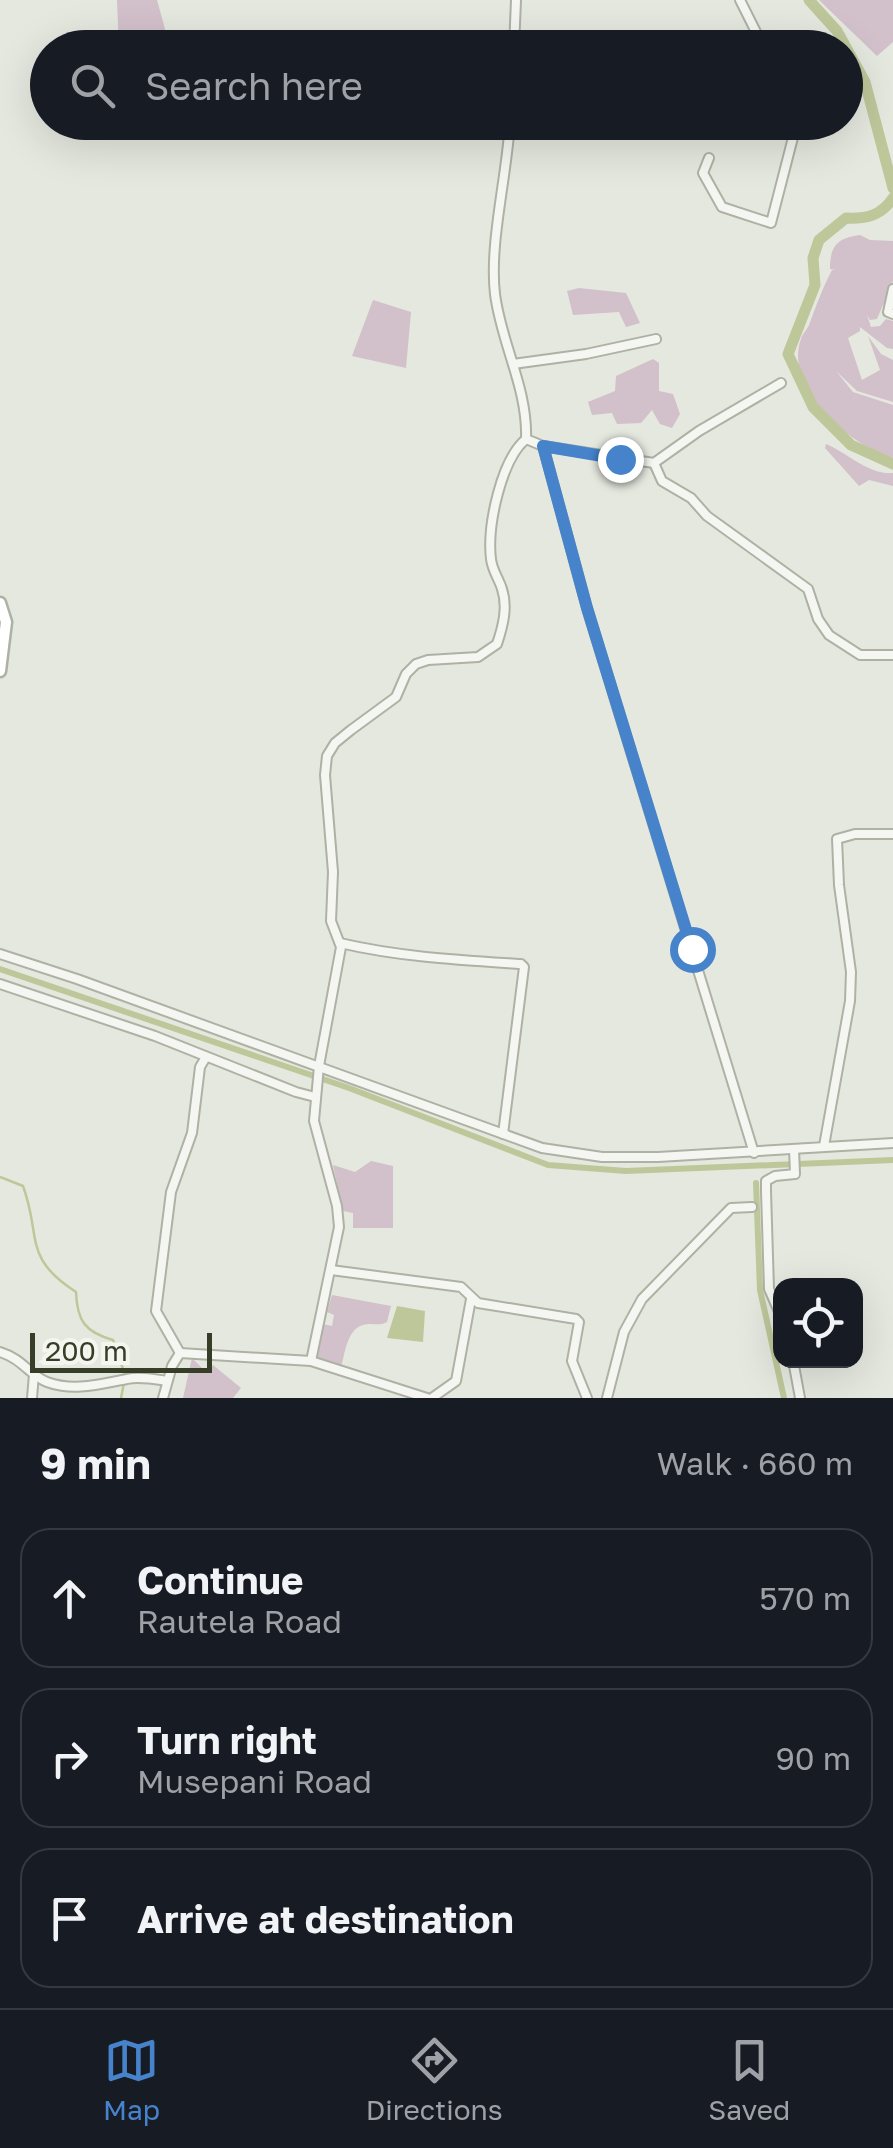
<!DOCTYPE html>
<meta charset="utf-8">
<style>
:root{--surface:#171b24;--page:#242831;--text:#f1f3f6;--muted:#9ea1a6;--line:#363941;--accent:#4683cb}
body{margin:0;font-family:"Golos Text",sans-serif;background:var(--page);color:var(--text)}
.controls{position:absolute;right:30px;bottom:30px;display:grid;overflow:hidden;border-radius:20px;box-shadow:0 10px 40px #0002}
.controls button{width:90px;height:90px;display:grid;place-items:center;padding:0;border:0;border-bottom:2px solid var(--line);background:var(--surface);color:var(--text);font:50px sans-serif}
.scale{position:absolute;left:30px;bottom:25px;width:182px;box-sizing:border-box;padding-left:10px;border:5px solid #373e28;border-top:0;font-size:28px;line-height:35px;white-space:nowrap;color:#373e28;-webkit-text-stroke:8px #f3f5ee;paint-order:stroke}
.stop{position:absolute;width:30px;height:30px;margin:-22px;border:8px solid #4683cb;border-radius:50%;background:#fff}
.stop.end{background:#4683cb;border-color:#fff;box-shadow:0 2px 10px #0008}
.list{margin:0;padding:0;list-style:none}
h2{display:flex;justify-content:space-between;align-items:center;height:130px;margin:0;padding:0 40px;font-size:42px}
h2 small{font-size:32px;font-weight:400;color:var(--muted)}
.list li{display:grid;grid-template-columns:65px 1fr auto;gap:30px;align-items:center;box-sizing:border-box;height:140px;margin:0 20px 20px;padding:0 20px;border:2px solid var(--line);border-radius:30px}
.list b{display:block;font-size:38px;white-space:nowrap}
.list p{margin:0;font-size:32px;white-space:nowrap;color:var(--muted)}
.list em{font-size:32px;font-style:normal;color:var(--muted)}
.icon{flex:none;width:55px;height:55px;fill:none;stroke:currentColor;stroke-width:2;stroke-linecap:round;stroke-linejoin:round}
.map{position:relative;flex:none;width:893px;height:1398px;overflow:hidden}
.search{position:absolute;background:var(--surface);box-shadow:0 10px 40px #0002;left:30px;right:30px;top:30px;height:110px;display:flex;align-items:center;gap:25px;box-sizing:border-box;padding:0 35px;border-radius:55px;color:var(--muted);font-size:38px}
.sheet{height:610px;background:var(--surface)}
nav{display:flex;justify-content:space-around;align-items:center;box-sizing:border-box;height:140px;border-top:2px solid var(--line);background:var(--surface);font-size:28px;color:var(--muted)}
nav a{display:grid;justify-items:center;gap:5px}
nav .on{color:var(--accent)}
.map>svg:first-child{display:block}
.green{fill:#d2c0ca}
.water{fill:#bec79a}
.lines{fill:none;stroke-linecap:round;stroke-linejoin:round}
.stream{stroke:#bec79a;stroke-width:2.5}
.canal{stroke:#bec79a;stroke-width:6}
.river{stroke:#bec79a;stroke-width:11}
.street-casing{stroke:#adb2a4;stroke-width:12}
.secondary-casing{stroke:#adb2a4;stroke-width:15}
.street{stroke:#f5f6f1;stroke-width:8}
.secondary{stroke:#fff;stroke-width:10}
.route{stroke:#4683cb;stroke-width:12}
</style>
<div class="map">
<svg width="893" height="1398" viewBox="0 0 893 1398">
<rect width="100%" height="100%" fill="#e5e8df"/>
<g class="green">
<polygon points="117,0 157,0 170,47 119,47"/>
<polygon points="819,0 893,0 893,42 877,56"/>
<path d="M860,235L870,240L893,241V281L877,319L870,320L867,315L871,327L880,326L886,319L893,321V349L887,348L860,327V331L848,338L862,380L880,370L868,336L881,354L893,360V402L857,391L836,371L853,392L893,405V458C852,447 783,388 801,339C802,334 807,330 809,325C815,309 822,289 832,270H836L830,269C830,245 838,238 860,235Z"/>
<polygon points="579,288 626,293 640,323 626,327 619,312 573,315 567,291"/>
<polygon points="373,300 411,312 406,368 352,356"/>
<polygon points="653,359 659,363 659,391 673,394 680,414 672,428 660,424 652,410 641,423 617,424 612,413 592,415 588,402 615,391 616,376"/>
<path d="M826,444C848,453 868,475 893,473V486L869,480L859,486L825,448Z"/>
<polygon points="371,1161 393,1166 393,1228 353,1228 353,1213 343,1211 333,1165 355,1172"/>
<path d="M332,1295L391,1306L387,1322C377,1327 373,1322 363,1325C347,1329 345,1354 341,1367L316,1359L323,1324L332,1326L334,1315L327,1312Z"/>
<polygon points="192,1358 207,1373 213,1365 241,1388 233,1398 183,1398"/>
</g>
<polygon class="water" points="397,1306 425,1311 423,1342 387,1338"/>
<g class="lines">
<g class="stream">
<path d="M0,1177L23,1186C42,1238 22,1257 76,1292C77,1321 85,1332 113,1340L125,1375"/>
<polyline points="121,1398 124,1383"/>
</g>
<g class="canal">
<polyline points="0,969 349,1088 548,1165 626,1171 893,1160"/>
<polyline points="756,1183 760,1290 784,1398"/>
</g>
<g class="river">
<polyline points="809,0 837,31 865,82 893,188"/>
<path d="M893,198C881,216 866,219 846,218L819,240L813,258L815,285L788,354L813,407L851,445L893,464"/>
</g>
<defs>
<g id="street">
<polyline points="740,0 764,48"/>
<polyline points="514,48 516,0"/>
<path d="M510,122C507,176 489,244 495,294C501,343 528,389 526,439"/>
<polyline points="709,158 703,173 722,207 771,223 797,122"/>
<polyline points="893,289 888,312 893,314"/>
<polyline points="513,364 586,354 656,339"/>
<polyline points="526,439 543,446 654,463 699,431 781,383"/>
<polyline points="543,446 587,608 754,1153"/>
<polyline points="654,463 662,481 691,498 707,516 808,589 818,619 829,635 860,655 893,655"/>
<path d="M340,943C400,957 459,960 521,964L524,967L503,1134"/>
<polyline points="0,954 77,979 542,1148 602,1157 658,1157 893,1143"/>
<polyline points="0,984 155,1036 296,1092 315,1097"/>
<polyline points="824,1146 850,1001 851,972 839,885 837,839 855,834 893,834"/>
<polyline points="331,1270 461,1287 478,1303 576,1319 579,1322 572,1361 587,1398"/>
<polyline points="780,1314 769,1289 766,1191 766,1181 775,1176 795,1174 794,1149"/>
<path d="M0,1352C23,1359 30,1376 47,1382C74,1392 100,1384 127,1379C139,1376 154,1379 167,1381"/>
<polyline points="180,1353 156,1311 171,1192 192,1133 200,1067 206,1057"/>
<polyline points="793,1360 800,1398"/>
<polyline points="311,1361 427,1398"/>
<polyline points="32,1398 34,1374"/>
<path d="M163,1398L172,1366L180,1353L311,1361L339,1227L337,1206L314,1121L319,1066L341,947L331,921L333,872L325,775L327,756L335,743L351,730L396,697L406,674L416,664L428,660L478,657L497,644C503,626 508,607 502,589C499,579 492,570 491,559C487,526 501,460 526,439"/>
<polyline points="432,1398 456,1381 471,1299"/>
<polyline points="607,1398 624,1332 642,1299 731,1208 752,1207"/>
</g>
<polyline id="secondary" points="0,603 6,622 0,671"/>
</defs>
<use href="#street" class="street-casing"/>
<use href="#secondary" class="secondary-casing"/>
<use href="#street" class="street"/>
<use href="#secondary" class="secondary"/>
</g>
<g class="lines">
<polyline class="route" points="620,459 543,446 587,608 692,949"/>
</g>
</svg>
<div class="controls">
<button><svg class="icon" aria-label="locate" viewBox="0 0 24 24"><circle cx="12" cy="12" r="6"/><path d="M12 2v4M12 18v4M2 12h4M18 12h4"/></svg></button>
</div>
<div class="scale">200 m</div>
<div class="stop" style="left:692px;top:949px"></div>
<div class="stop end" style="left:620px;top:459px"></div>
<div class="search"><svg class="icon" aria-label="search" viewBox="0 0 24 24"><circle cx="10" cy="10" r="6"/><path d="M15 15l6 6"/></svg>Search here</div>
</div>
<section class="sheet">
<h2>9 min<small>Walk · 660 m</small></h2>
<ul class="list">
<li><svg class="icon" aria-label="ahead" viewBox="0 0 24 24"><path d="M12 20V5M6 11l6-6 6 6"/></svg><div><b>Continue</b><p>Rautela Road</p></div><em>570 m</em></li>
<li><svg class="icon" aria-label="right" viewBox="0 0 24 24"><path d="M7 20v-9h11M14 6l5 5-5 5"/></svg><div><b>Turn right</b><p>Musepani Road</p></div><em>90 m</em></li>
<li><svg class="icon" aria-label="arrive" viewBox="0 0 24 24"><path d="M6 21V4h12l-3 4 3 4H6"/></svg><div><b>Arrive at destination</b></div></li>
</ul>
</section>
<nav>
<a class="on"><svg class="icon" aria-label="map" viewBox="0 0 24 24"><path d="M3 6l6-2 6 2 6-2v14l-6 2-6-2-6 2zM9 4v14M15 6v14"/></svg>Map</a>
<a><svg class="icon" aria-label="directions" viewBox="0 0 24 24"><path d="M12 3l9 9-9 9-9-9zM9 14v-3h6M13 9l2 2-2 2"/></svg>Directions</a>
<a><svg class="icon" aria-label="saved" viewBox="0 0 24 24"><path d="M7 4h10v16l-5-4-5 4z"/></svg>Saved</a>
</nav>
